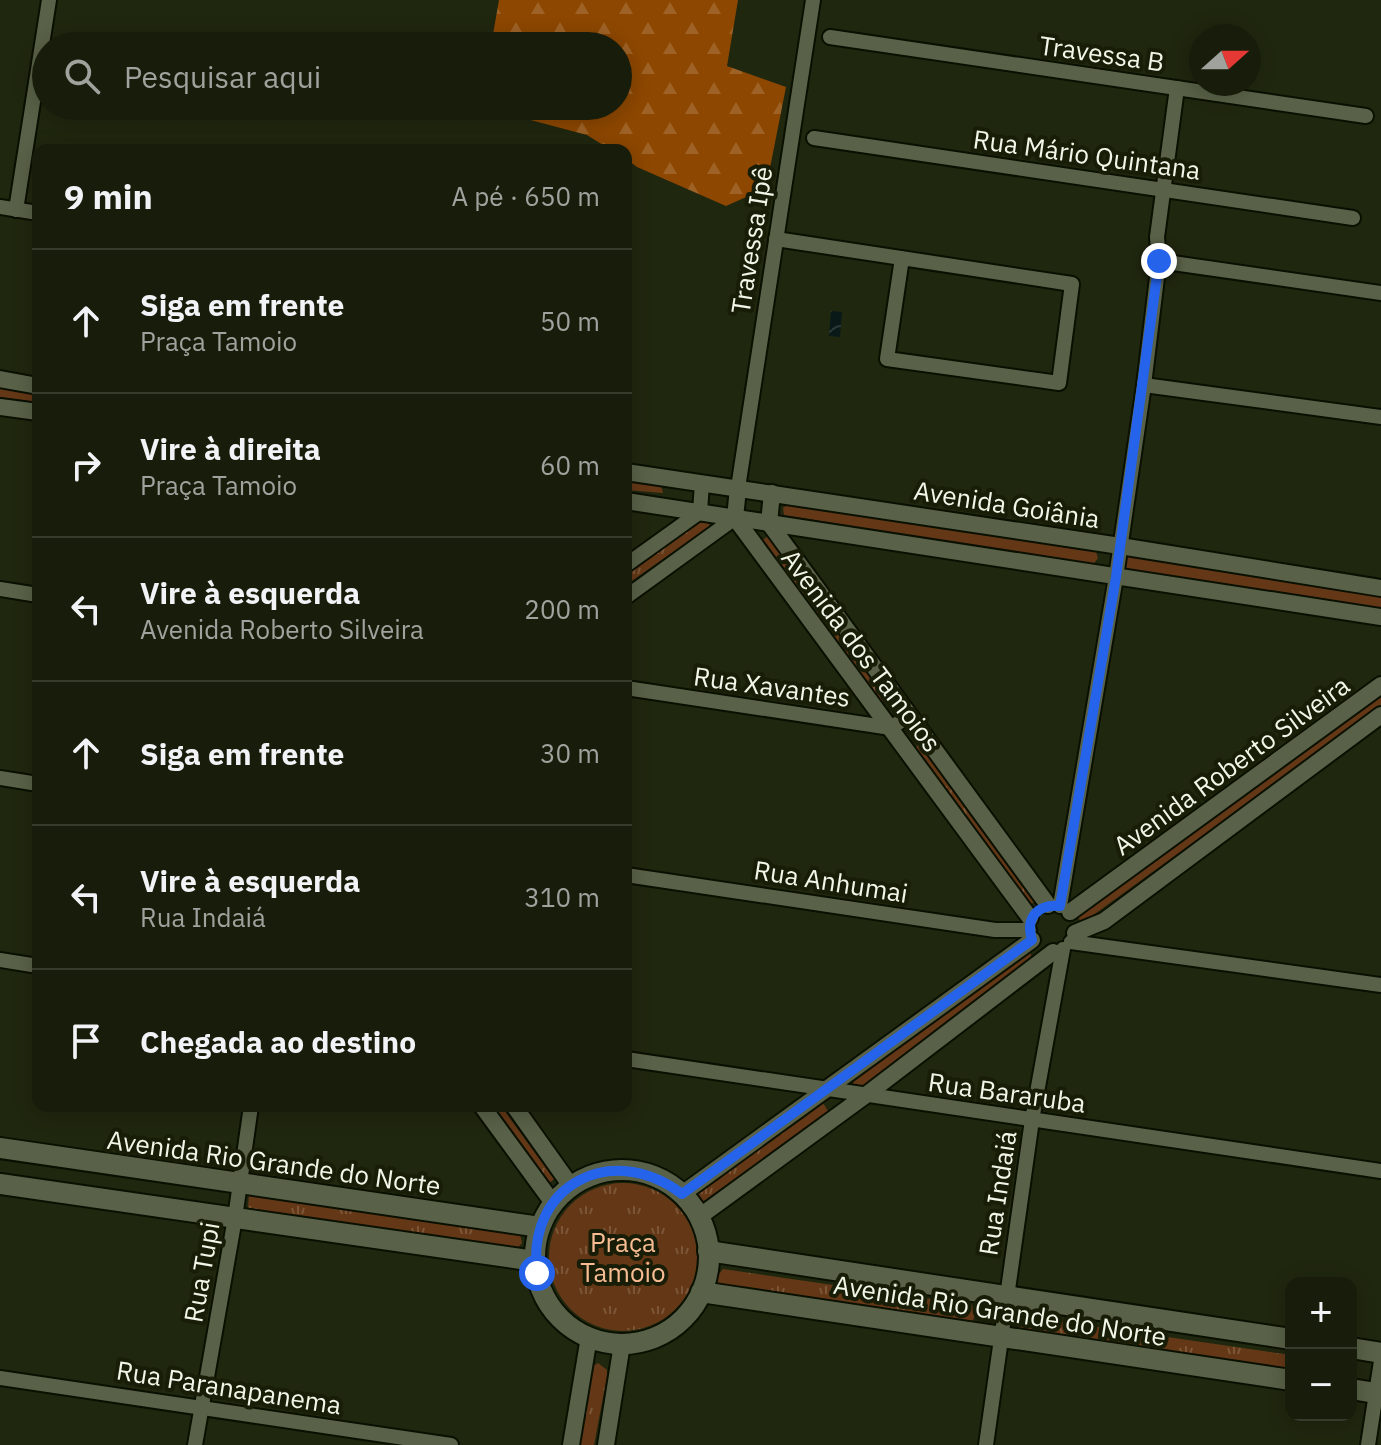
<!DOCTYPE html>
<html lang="pt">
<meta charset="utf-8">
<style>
:root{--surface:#181d0b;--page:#252a19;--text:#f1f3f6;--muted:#9fa29d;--line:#363b2c}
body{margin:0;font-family:"IBM Plex Sans",sans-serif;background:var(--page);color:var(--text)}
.controls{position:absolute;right:24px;bottom:24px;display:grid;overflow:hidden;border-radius:16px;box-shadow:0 4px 20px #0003}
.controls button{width:72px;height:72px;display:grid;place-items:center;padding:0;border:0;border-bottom:2px solid var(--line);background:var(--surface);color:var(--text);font:40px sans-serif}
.compass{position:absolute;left:1189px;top:24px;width:72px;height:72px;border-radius:50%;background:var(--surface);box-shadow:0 4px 20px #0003;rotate:69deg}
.stop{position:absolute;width:24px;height:24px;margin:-18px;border:6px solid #2563eb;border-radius:50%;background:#fff}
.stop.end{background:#2563eb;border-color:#fff;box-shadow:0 2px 8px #0008}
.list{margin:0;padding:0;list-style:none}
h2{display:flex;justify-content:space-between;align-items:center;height:104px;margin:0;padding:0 32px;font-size:34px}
h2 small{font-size:26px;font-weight:400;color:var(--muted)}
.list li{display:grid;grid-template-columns:52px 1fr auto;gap:24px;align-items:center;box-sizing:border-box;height:144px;padding:0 32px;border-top:2px solid var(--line)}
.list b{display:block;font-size:30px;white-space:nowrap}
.list p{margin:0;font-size:26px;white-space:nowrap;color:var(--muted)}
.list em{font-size:26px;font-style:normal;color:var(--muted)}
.icon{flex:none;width:44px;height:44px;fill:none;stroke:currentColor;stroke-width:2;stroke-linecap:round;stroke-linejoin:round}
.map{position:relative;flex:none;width:1381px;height:1445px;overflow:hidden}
.search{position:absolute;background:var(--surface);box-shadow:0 4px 20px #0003;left:32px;top:32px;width:600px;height:88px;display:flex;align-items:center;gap:20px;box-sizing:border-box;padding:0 28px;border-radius:44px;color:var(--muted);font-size:30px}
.panel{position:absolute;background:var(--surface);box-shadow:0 4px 20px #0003;left:32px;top:144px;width:600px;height:968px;border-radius:16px}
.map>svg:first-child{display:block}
.grass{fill:#643816}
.forest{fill:url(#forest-firs)}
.park{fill:url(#park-tufts)}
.water{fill:url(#water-waves)}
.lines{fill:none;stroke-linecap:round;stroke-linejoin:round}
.minor-casing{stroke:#0a1000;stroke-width:18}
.tertiary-casing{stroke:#0a1000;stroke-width:20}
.secondary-casing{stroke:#0a1000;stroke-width:24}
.minor{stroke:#596248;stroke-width:14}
.tertiary{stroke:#596248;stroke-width:16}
.secondary{stroke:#596248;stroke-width:20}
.route{stroke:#2563eb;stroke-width:10}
.labels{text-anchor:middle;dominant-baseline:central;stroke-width:8;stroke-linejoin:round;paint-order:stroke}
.street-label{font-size:26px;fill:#f1f7e8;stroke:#171d06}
.park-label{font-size:26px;fill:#f8bc93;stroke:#171d06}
</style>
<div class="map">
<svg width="1381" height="1445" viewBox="0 0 1381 1445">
<defs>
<pattern id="forest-firs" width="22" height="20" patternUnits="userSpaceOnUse" patternTransform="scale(2)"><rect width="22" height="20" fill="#8d4701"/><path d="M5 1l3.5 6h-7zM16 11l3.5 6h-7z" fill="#9e6226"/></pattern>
<pattern id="park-tufts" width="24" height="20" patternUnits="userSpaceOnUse" patternTransform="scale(2)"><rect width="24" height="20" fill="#643816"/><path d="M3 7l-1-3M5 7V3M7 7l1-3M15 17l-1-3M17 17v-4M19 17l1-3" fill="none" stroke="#7b5638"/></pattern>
<pattern id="water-waves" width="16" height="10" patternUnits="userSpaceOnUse" patternTransform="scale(2)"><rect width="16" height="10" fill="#081918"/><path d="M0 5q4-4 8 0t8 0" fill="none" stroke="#2c3b3a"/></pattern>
</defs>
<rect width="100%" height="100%" fill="#20270f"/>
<g class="grass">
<polygon points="0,385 38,391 38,402 0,397"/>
<polygon points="626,480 661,485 663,493 626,490"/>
<polygon points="790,503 1096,552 1098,558 1093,565 784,515 783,508"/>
<polygon points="1130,556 1381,596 1381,609 1127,570 1123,566 1125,558"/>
<polygon points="1381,694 1381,706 1085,921 1080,921 1078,916"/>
<polygon points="1028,952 1031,954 1031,962 860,1088 853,1085 854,1079"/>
</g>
<polygon class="forest" points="499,0 738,0 727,66 786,87 766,188 726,206 637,167 626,159 626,150 611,150 587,135 500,112 495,106 618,106 618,46 491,46"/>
<g class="park">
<polygon points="705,519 710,526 626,585 626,574"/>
<polygon points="770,535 890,696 882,702 761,541"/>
<polygon points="920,744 1034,902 1025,908 911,751"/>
<polygon points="823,1103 828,1111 701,1203 695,1195"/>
<polygon points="489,1106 501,1106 554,1179 547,1185"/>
<circle cx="623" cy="1257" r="74"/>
<polygon points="249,1193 513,1230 520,1234 522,1243 513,1253 255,1212 248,1209"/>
<polygon points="723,1269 972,1305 975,1316 969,1327 720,1288 716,1278"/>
<polygon points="1023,1316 1291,1355 1291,1374 1019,1331 1017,1325"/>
<polygon points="598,1363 607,1370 607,1376 594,1445 578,1445 592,1367"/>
</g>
<polygon class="water" points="831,311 842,312 840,337 829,336"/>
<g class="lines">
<defs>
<g id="minor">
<polyline points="830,37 1366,116"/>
<polyline points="814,138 1353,218"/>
<polyline points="0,207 38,213"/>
<polyline points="16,210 49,0"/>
<polyline points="776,239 1072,284 1059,383 887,359 902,258"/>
<polyline points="1159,261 1381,293"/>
<polyline points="1144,385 1381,417"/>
<polyline points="738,488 813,0"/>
<polyline points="626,565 700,512 702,483"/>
<polyline points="0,589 38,595"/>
<polyline points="626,597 735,518"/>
<polyline points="626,688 891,728 908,716"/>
<polyline points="0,778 38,784"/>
<polyline points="626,875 995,930 1029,930"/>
<polyline points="1060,906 1116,577 1144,385 1159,261 1157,237 1177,88"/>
<polyline points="1071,942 1381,985"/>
<polyline points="0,960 38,966"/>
<polyline points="626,1059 1381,1171"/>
<polyline points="0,1378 451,1445"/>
<polyline points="195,1445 235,1218 251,1106"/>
<polyline points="986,1445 1032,1120 1063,949"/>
<polyline points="1368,1445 1381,1361"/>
</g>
<g id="tertiary">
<polyline points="0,379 38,386"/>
<polyline points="0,407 38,412"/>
<polyline points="626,472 1120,546 1381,588"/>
<polyline points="738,488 735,518 1030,918"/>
<polyline points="772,493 769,523 1048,905"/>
<polyline points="626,501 1381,617"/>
<polyline points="1070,912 1381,685"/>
<polyline points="1075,933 1104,921 1381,715"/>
<polyline points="482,1106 553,1203"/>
<polyline points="514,1106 571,1186"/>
<polyline points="682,1194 1032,940"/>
<polyline points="699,1217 866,1095 1053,952"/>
<polyline points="571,1445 589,1337"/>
<polyline points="606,1445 622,1344"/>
</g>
<g id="secondary">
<polyline points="0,1148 540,1227"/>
<circle cx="622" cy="1257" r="87"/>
<polyline points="0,1184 535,1261"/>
<polyline points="708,1251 1291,1339"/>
<polyline points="701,1292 1291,1380"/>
<polyline points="1351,1348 1381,1353"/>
<polyline points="1351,1389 1381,1394"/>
</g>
</defs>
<use href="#minor" class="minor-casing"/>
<use href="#tertiary" class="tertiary-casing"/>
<use href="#secondary" class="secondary-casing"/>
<use href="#minor" class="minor"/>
<use href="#tertiary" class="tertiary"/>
<use href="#secondary" class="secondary"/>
</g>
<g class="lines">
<path class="route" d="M537,1273C526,1184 613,1141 682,1194L1018,950L1032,940C1025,917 1038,904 1060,906L1116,577L1159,261"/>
</g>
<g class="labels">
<g class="street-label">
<text transform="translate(1102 53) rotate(8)">Travessa B</text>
<text transform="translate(1087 154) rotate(8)">Rua Mário Quintana</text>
<text transform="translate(751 240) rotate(-81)">Travessa Ipê</text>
<text transform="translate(1007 504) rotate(9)">Avenida Goiânia</text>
<text transform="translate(862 650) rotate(53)">Avenida dos Tamoios</text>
<text transform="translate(772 686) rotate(8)">Rua Xavantes</text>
<text transform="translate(1231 765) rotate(-36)">Avenida Roberto Silveira</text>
<text transform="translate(831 881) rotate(9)">Rua Anhumai</text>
<text transform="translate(1007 1092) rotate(8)">Rua Bararuba</text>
<text transform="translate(274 1162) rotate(8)">Avenida Rio Grande do Norte</text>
<text transform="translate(997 1193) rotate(-81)">Rua Indaiá</text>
<text transform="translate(201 1272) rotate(-80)">Rua Tupi</text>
<text transform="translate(1000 1310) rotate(9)">Avenida Rio Grande do Norte</text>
<text transform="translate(229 1387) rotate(9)">Rua Paranapanema</text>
</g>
<g class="park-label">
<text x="623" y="1242">Praça<tspan x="623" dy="30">Tamoio</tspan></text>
</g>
</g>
</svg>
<div class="controls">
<button>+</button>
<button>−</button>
</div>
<svg class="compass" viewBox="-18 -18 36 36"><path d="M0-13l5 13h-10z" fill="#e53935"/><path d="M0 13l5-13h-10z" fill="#9fa29d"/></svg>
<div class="stop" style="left:537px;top:1273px"></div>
<div class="stop end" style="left:1159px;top:261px"></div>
<div class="search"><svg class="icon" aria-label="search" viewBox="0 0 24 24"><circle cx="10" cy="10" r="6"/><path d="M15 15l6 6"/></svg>Pesquisar aqui</div>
<section class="panel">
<h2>9 min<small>A pé · 650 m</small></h2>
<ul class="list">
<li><svg class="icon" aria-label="ahead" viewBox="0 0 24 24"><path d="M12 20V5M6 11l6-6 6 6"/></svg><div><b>Siga em frente</b><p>Praça Tamoio</p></div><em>50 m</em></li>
<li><svg class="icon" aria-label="right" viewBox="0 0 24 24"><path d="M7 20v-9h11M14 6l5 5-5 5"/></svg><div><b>Vire à direita</b><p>Praça Tamoio</p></div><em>60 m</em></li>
<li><svg class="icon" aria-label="left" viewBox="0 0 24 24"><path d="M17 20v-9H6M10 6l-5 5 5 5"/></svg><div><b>Vire à esquerda</b><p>Avenida Roberto Silveira</p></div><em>200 m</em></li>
<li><svg class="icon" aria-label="ahead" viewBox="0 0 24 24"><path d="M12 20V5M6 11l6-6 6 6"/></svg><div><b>Siga em frente</b></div><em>30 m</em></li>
<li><svg class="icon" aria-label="left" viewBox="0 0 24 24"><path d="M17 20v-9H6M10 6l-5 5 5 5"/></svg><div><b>Vire à esquerda</b><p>Rua Indaiá</p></div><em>310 m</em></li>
<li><svg class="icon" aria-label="arrive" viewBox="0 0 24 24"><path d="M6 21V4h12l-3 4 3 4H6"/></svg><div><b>Chegada ao destino</b></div></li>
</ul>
</section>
</div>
